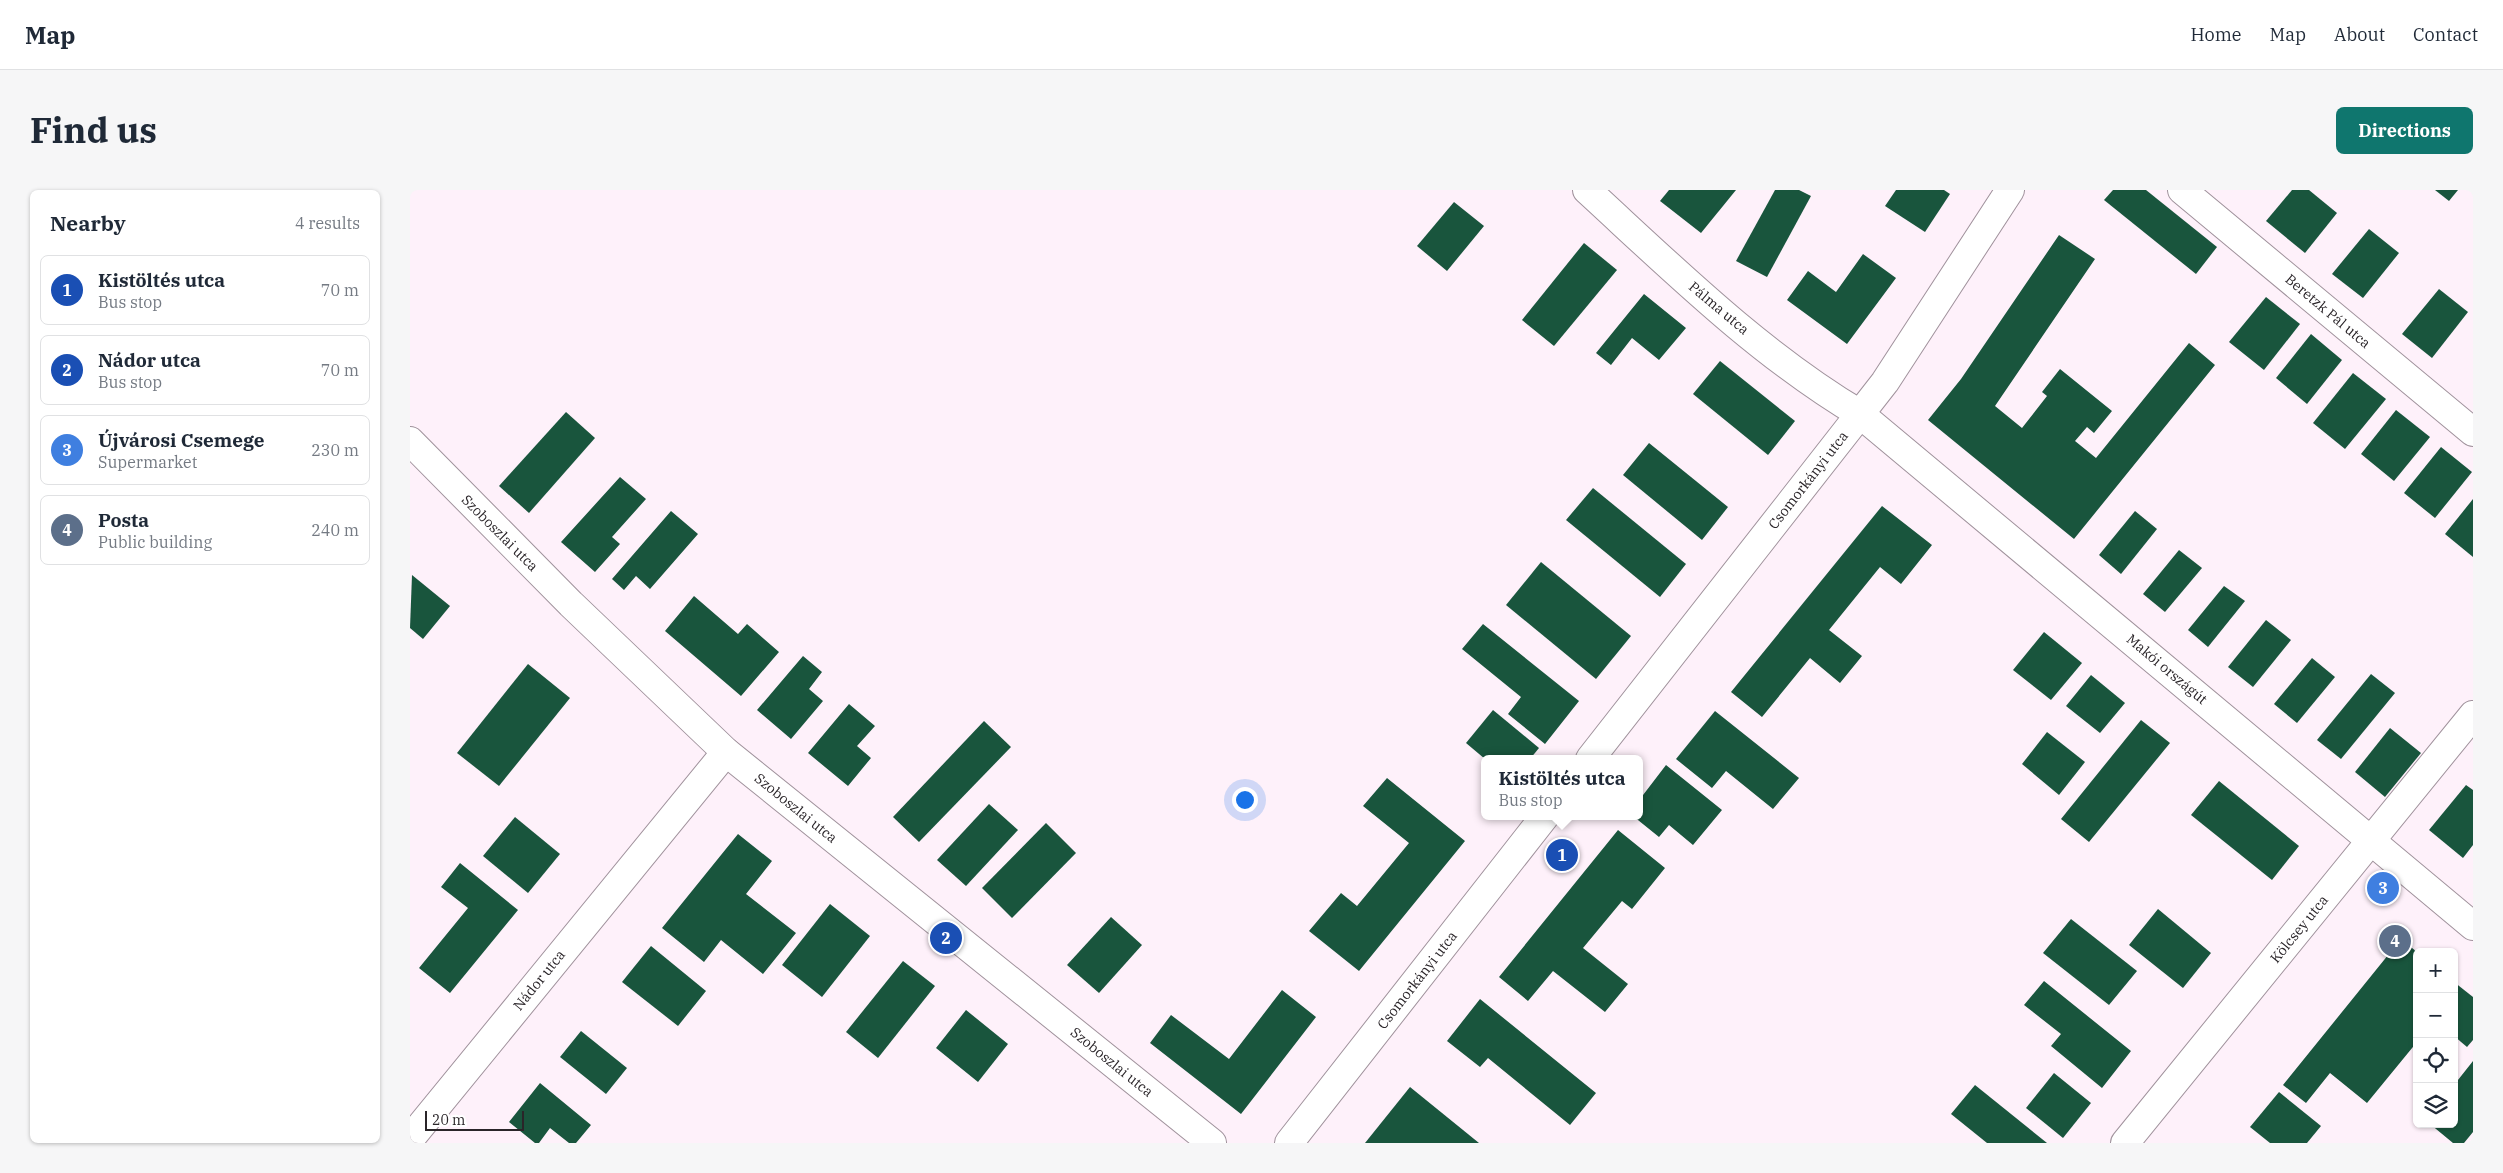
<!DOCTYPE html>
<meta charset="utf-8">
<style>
:root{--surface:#fff;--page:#f6f6f7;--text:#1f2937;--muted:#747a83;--line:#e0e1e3;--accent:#0f766e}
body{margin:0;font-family:"IBM Plex Serif",serif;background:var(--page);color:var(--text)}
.controls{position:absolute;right:15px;bottom:15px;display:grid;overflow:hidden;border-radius:8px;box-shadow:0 1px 4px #0004}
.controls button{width:45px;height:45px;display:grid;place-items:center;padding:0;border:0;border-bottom:1px solid var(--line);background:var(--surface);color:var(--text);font:25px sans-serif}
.scale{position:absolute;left:15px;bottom:12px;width:99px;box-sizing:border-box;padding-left:5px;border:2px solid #2a2529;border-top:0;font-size:14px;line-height:18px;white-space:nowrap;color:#2a2529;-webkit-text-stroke:4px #fff;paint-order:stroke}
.you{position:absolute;left:834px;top:609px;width:18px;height:18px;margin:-12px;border:4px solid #fff;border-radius:50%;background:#1a73e8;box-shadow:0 0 0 8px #1a73e833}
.badge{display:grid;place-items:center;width:32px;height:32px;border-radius:50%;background:var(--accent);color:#fff;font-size:16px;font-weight:700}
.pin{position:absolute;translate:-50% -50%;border:2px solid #fff;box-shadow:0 1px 5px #0006}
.popup{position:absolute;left:1071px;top:565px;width:162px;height:65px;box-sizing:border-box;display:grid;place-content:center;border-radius:8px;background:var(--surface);filter:drop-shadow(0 1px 4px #0005);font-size:16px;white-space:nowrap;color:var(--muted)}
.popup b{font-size:19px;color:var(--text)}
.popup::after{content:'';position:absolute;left:50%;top:100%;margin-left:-10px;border:10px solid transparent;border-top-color:var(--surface)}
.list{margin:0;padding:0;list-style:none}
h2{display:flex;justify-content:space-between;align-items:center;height:65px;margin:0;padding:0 20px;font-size:21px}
h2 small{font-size:16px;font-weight:400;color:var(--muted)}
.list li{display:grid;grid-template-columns:32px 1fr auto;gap:15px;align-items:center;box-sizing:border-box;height:70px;margin:0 10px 10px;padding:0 10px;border:1px solid var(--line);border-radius:8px}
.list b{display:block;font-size:19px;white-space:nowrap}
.list p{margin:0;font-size:16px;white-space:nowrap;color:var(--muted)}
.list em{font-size:16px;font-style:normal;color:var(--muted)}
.icon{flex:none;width:28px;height:28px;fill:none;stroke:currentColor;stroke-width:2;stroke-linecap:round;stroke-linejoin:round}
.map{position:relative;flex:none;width:2063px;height:953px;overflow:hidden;border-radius:8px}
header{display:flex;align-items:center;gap:30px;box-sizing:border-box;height:70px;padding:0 25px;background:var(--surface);border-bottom:1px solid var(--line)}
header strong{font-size:24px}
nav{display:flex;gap:28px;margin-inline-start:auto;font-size:18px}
.intro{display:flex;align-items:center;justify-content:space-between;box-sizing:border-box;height:120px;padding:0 30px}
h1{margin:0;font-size:35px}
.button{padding:12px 22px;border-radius:8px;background:var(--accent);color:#fff;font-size:18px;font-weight:700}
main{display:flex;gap:30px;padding:0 30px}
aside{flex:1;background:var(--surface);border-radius:8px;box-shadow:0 1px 4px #0004}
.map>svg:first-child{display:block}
.building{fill:#19553d}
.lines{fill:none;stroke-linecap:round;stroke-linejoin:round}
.minor-casing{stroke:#a0929c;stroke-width:30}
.tertiary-casing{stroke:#a0929c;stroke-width:30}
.secondary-casing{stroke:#a0929c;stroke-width:30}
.minor{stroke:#fff;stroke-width:28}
.tertiary{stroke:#fff;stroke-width:28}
.secondary{stroke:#fff;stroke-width:28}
.labels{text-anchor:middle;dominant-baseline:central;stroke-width:5;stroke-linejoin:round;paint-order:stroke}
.street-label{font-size:14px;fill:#2a2529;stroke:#fff}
</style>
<header>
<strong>Map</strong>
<nav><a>Home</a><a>Map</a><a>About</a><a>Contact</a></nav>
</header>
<div class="intro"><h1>Find us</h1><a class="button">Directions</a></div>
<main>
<aside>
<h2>Nearby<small>4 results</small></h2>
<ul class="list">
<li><span class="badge" style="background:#1a4fb4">1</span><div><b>Kistöltés utca</b><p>Bus stop</p></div><em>70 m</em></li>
<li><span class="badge" style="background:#1a4fb4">2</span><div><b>Nádor utca</b><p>Bus stop</p></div><em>70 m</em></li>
<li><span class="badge" style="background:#3f7fe0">3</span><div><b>Újvárosi Csemege</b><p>Supermarket</p></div><em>230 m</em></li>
<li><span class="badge" style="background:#5c6f8a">4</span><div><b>Posta</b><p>Public building</p></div><em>240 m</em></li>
</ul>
</aside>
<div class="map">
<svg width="2063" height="953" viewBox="0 0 2063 953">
<rect width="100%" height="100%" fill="#fef1fa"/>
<g class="building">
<polygon points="1259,0 1326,0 1291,43 1250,11"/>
<polygon points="1365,0 1389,0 1401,6 1357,87 1326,71"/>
<polygon points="1486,0 1534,0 1540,4 1515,42 1475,16"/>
<polygon points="1703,0 1736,0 1807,57 1786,84 1694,10"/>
<polygon points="1882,0 1899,0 1927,23 1895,63 1856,31"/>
<polygon points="2025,0 2048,0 2039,11"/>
<polygon points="1044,12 1074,36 1037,81 1007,56"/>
<polygon points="1959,39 1989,63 1953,108 1922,84"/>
<polygon points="1649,45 1685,69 1585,216 1612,238 1637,206 1632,202 1650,179 1702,221 1684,243 1677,237 1665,251 1686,268 1779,153 1805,175 1664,349 1518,230 1551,189"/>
<polygon points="1174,53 1207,80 1144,156 1112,130"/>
<polygon points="1453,64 1486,88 1437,154 1377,110 1398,81 1426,102"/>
<polygon points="2029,99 2058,122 2022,168 1992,144"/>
<polygon points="1234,104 1276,138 1249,170 1222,148 1201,175 1186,163"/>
<polygon points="1856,107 1890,134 1854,180 1819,152"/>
<polygon points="1901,144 1932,170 1897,214 1866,188"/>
<polygon points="1310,171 1385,231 1358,265 1283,204"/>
<polygon points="1943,183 1976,209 1935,259 1903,233"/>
<polygon points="1986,220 2020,247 1984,291 1951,264"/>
<polygon points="156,222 185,248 119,323 89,296"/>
<polygon points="1239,253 1318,317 1292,350 1213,285"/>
<polygon points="2031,257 2062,282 2025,328 1994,303"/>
<polygon points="210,287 236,309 202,347 210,354 185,382 151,352"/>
<polygon points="1183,298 1276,374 1250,407 1156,330"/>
<polygon points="2063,309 2063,367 2035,344"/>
<polygon points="1472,316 1522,355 1491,394 1470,377 1419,440 1452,466 1430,493 1400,468 1352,527 1321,502"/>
<polygon points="261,321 288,344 240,399 226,386 214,400 202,389"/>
<polygon points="1725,321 1747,339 1711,384 1689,365"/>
<polygon points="1769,360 1792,378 1755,422 1733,404"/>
<polygon points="1131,372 1221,446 1186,489 1096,415"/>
<polygon points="2,385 40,416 13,449 0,438"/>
<polygon points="1814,396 1835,411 1798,457 1778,440"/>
<polygon points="284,406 328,444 337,434 369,462 331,506 255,441"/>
<polygon points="1856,430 1881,450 1843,497 1818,477"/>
<polygon points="1073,434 1169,511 1135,554 1098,524 1111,507 1052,459"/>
<polygon points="1634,442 1672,473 1641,510 1603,480"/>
<polygon points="393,466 412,482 399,499 413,511 381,549 347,520"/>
<polygon points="1902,468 1925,487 1887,533 1864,514"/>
<polygon points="118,474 160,508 89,596 47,563"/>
<polygon points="1961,484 1985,503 1931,569 1907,550"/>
<polygon points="1681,485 1715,513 1690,543 1656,516"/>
<polygon points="439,514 465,536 447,556 461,568 438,596 398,563"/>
<polygon points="1083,520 1129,558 1120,569 1075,569 1056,553"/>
<polygon points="1305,521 1389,588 1363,619 1316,581 1302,598 1266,569"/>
<polygon points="1731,530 1760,553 1679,652 1651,629"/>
<polygon points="574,531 601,557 509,652 483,627"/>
<polygon points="1980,538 2011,563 1975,607 1945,582"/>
<polygon points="1637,542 1675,572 1649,605 1612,574"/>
<polygon points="1256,575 1312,620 1283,655 1259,635 1249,647 1223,626 1230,626 1230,609"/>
<polygon points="977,588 1055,651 949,781 899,741 931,703 947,716 999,653 953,616"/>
<polygon points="1809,591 1889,656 1862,690 1781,625"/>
<polygon points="2056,595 2063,600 2063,655 2053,668 2019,640"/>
<polygon points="579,614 608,640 556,696 527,670"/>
<polygon points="105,627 150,664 118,703 73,666"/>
<polygon points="636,633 666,663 602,728 572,698"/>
<polygon points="1208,640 1255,678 1222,719 1212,711 1173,758 1218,794 1195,822 1143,781 1118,811 1089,787"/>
<polygon points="328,644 362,671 336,704 386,743 353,784 311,750 294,772 252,738"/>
<polygon points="50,673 108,720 40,803 9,778 58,718 31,697"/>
<polygon points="420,714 460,746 412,807 372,775"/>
<polygon points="1748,719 1801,763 1773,798 1719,755"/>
<polygon points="701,727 732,755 689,803 657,775"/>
<polygon points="1661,729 1727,781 1699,815 1633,763"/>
<polygon points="1991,749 2007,762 2007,852 1957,913 1920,883 1896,913 1873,895"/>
<polygon points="241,756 296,801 268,836 212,792"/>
<polygon points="493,771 525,796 468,868 436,842"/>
<polygon points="1634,791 1721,861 1692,898 1641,856 1651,844 1614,815"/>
<polygon points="2044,792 2063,807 2063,850 2057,857 2044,846"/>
<polygon points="872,800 906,827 831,924 740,853 761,825 819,869"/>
<polygon points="1070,809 1186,903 1160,935 1078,868 1070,877 1037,851"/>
<polygon points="556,820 598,854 568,892 526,858"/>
<polygon points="171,841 217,878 196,904 150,867"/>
<polygon points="2063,871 2063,942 2054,953 2043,953 2020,934 2044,934 2044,895"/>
<polygon points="1644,883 1681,913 1653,948 1616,918"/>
<polygon points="130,893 181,935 166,953 159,953 140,938 129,953 125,953 99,932"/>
<polygon points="1565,895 1637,953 1577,953 1541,924"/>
<polygon points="1000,897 1069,953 955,953"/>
<polygon points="1869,902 1911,936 1897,953 1860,953 1840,937"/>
</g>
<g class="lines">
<defs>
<g id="minor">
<path d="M1177,0C1263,79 1349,164 1450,224"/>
<polyline points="1772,0 2063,242"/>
<polyline points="0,949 316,562"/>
<polyline points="1715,953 2063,525"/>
</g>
<g id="tertiary">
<polyline points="0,251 161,414 316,562 802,953"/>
<polyline points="1180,569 1450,224"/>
<polyline points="879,953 1135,626"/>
</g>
<polyline id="secondary" points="1600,0 1475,192 1450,224 2063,736"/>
</defs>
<use href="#minor" class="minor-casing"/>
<use href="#tertiary" class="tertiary-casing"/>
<use href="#secondary" class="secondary-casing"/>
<use href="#minor" class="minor"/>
<use href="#tertiary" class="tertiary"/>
<use href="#secondary" class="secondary"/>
</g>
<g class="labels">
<g class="street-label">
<text transform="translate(1309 118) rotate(40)">Pálma utca</text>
<text transform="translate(1918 121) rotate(40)">Beretzk Pál utca</text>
<text transform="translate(1398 290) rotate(-52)">Csomorkányi utca</text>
<text transform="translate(90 343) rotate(45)">Szoboszlai utca</text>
<text transform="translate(1757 479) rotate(40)">Makói országút</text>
<text transform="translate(386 618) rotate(39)">Szoboszlai utca</text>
<text transform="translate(1889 739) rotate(-51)">Kölcsey utca</text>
<text transform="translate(129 790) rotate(-51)">Nádor utca</text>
<text transform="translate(1007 790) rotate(-52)">Csomorkányi utca</text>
<text transform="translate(702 872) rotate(39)">Szoboszlai utca</text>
</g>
</g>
</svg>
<div class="controls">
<button>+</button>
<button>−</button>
<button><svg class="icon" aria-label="locate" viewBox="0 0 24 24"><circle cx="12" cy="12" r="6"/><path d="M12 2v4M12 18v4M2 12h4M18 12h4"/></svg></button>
<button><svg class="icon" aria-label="layers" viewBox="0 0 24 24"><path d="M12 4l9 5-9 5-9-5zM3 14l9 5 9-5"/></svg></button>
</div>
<div class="scale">20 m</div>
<div class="you"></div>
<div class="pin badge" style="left:1152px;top:665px;background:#1a4fb4">1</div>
<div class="popup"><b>Kistöltés utca</b>Bus stop</div>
<div class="pin badge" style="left:536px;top:748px;background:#1a4fb4">2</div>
<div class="pin badge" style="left:1973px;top:698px;background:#3f7fe0">3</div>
<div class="pin badge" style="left:1985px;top:751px;background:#5c6f8a">4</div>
</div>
</main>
